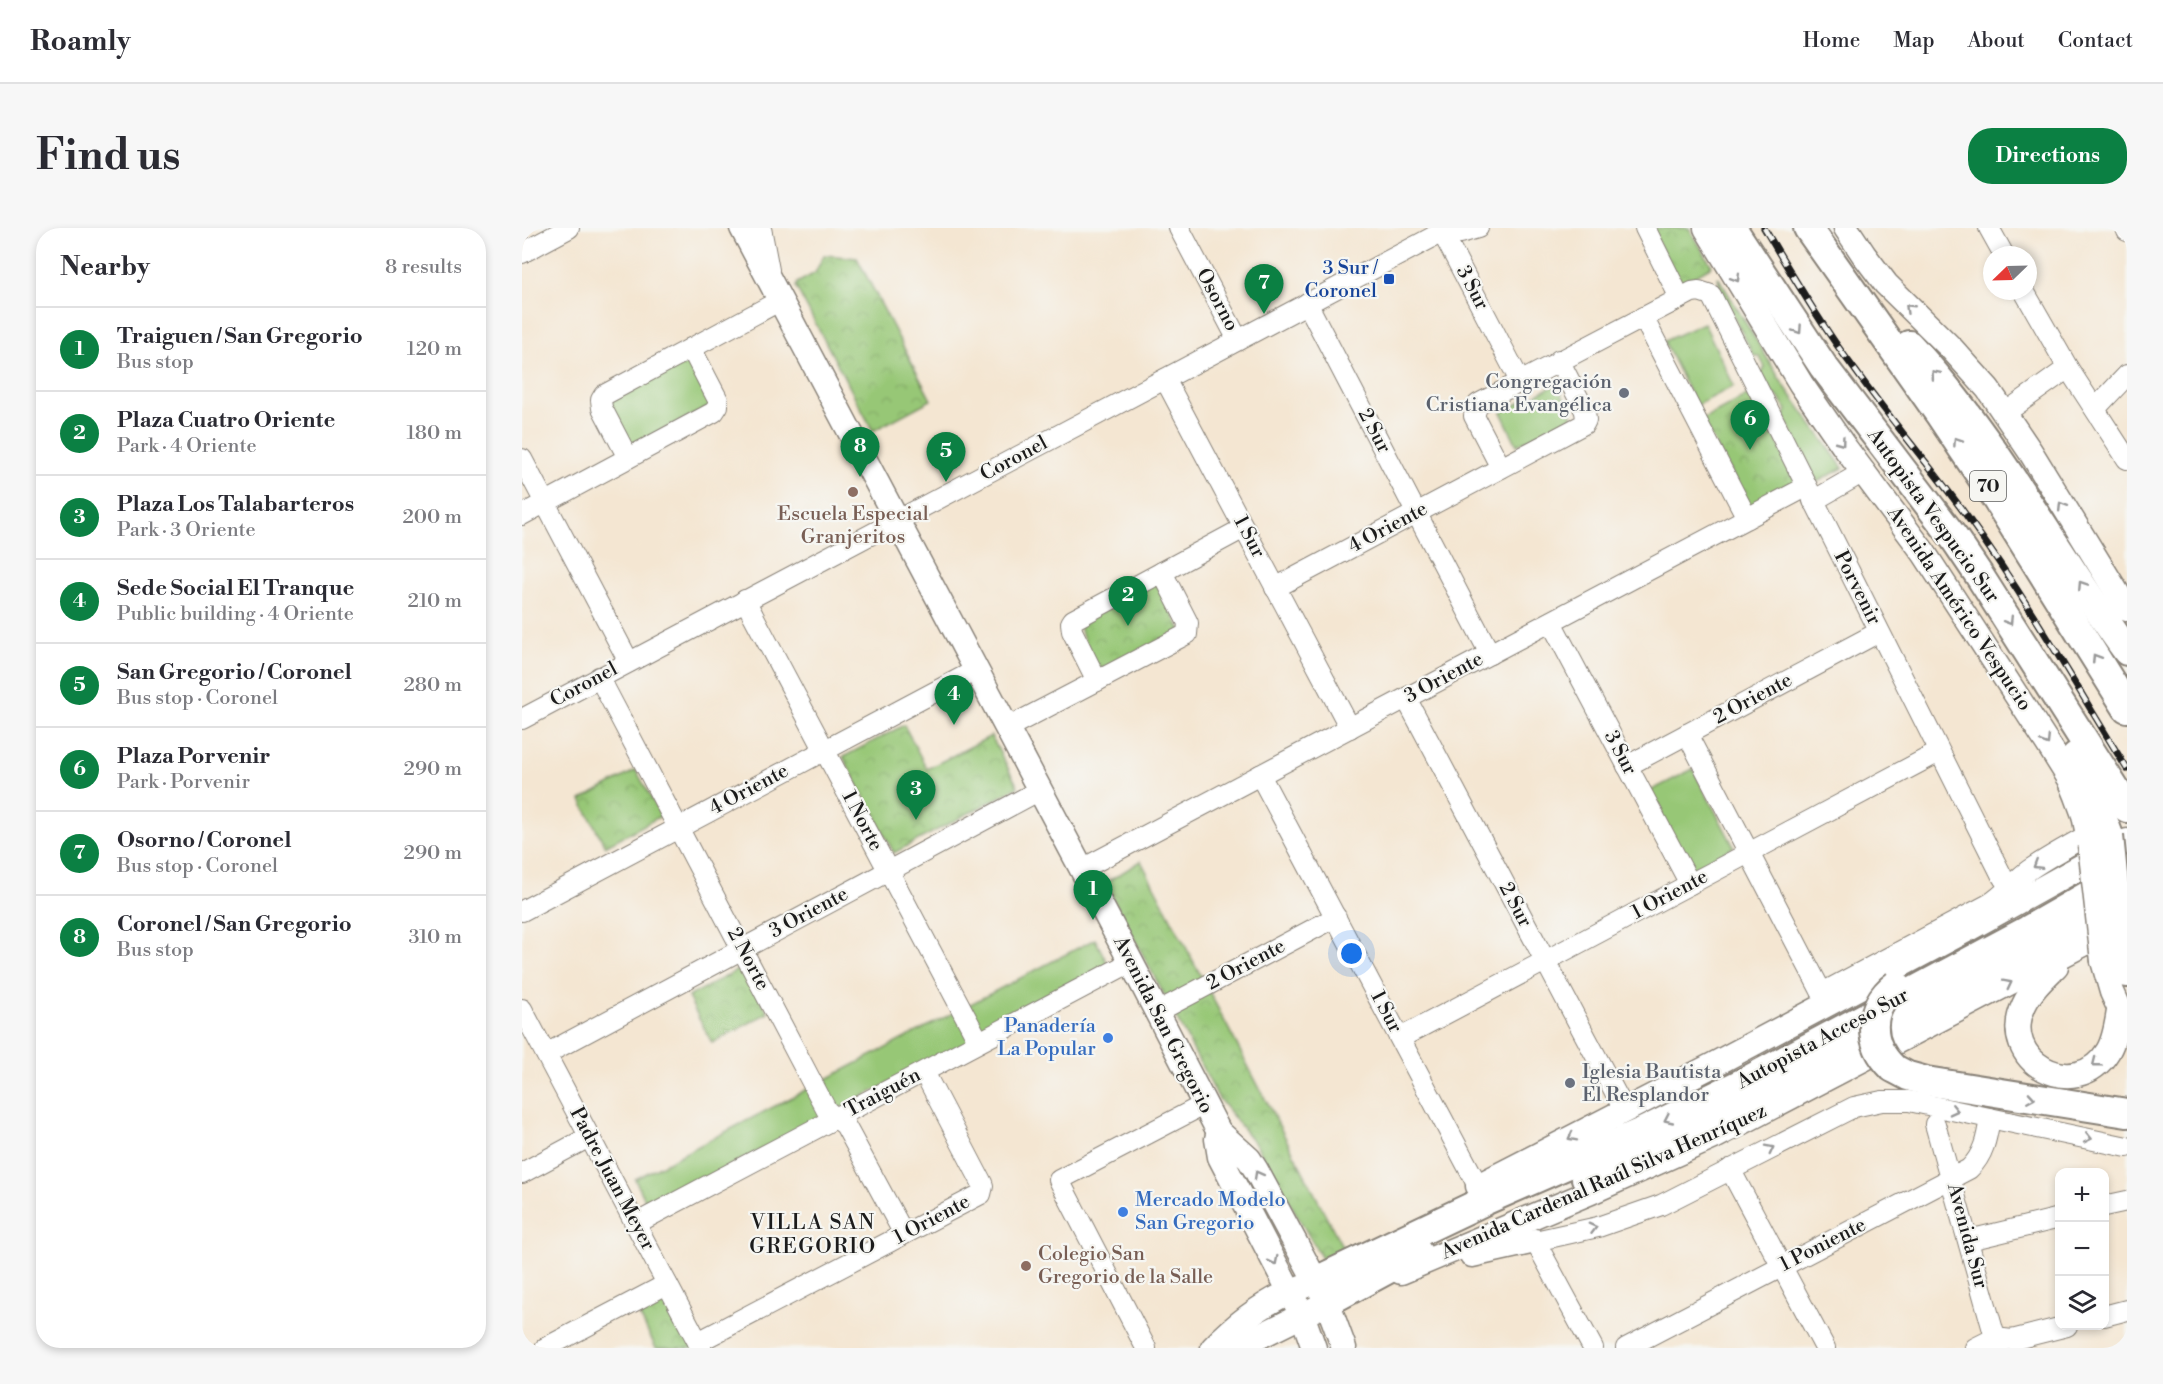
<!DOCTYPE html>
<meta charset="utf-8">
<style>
:root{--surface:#fff;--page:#f7f7f7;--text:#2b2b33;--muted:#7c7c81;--line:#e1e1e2;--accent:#0b8043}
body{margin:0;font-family:"Libre Bodoni",serif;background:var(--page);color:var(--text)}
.controls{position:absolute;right:18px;bottom:18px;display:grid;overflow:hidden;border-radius:12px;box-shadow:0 3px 9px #0003}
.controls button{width:54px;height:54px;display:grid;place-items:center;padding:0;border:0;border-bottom:2px solid var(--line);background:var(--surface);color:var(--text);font:30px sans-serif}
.compass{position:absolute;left:1461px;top:18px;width:54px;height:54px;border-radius:50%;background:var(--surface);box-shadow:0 3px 9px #0003;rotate:247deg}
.you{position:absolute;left:830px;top:726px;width:21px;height:21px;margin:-15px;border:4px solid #fff;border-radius:50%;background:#1a73e8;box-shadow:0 0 0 9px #1a73e833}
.badge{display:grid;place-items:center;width:39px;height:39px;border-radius:50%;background:var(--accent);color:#fff;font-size:20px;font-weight:700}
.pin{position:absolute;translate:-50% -50px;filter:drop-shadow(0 2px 3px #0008)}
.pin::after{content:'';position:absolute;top:32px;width:21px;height:18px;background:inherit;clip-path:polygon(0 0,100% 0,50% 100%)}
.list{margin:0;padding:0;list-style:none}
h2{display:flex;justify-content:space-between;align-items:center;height:78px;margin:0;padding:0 24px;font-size:26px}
h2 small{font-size:20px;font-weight:400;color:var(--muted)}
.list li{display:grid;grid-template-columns:39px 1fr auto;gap:18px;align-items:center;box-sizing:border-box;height:84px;padding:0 24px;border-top:2px solid var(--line)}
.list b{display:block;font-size:22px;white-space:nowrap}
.list p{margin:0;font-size:20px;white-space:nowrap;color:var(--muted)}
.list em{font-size:20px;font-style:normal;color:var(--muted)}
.icon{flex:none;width:33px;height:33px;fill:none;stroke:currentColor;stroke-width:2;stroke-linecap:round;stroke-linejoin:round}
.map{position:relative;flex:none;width:1605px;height:1120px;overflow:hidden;border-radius:24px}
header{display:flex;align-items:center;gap:36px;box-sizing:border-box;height:84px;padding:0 30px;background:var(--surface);border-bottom:2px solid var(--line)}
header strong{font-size:28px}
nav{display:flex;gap:33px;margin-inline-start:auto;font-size:21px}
.intro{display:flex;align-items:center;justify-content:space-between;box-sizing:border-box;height:144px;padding:0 36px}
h1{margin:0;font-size:42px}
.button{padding:15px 27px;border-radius:24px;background:var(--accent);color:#fff;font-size:21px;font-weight:700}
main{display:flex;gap:36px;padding:0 36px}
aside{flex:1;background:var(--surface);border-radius:24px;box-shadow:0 3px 9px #0003}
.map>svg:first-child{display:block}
.green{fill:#97c776;stroke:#5a7249;stroke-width:1.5}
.park{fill:url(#park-crowns);stroke:#5a7249;stroke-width:1.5}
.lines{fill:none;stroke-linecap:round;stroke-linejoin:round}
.minor-casing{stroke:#888177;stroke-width:22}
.major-casing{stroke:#888177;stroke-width:27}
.highway-casing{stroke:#888177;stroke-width:32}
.minor{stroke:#fff;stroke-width:20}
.major{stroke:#fff;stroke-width:24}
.highway{stroke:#fff;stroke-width:28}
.rail-casing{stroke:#1c1c1c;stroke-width:7}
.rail{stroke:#f6f6f2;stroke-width:4.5;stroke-dasharray:14;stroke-linecap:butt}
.major-bridge-casing{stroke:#888177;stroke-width:27;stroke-linecap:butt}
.highway-bridge-casing{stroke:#888177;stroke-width:32;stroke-linecap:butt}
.major-bridge{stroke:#fff;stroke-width:24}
.highway-bridge{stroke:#fff;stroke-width:28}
.oneway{stroke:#999}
.transit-dot{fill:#1a4fb4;stroke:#f6f6f2;stroke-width:2}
.worship-dot{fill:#6b7280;stroke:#f6f6f2;stroke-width:2}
.education-dot{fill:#8d6e63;stroke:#f6f6f2;stroke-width:2}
.shop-dot{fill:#3f7fe0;stroke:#f6f6f2;stroke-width:2}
.labels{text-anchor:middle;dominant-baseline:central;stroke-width:4.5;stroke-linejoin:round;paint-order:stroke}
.shield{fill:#f6f6f2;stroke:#5d5d5c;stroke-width:1.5}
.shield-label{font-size:18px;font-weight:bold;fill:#1c1c1c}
.transit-label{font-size:20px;fill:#164399;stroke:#f6f6f2;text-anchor:end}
.street-label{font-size:20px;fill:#1c1c1c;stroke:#f6f6f2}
.worship-label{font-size:20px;fill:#5b616d;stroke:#f6f6f2;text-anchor:end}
.education-label{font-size:20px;fill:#785e54;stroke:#f6f6f2}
.shop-label{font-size:20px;fill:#366cbe;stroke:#f6f6f2;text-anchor:end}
.neighbourhood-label{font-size:21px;letter-spacing:1.5px;fill:#1c1c1c;stroke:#f6f6f2}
</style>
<header>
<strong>Roamly</strong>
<nav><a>Home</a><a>Map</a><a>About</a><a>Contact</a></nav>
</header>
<div class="intro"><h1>Find us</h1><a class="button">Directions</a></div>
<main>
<aside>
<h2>Nearby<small>8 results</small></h2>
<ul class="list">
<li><span class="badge">1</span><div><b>Traiguen / San Gregorio</b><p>Bus stop</p></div><em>120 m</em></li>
<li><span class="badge">2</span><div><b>Plaza Cuatro Oriente</b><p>Park · 4 Oriente</p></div><em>180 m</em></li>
<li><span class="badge">3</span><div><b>Plaza Los Talabarteros</b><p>Park · 3 Oriente</p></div><em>200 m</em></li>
<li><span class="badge">4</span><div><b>Sede Social El Tranque</b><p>Public building · 4 Oriente</p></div><em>210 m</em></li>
<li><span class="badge">5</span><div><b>San Gregorio / Coronel</b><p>Bus stop · Coronel</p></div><em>280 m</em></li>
<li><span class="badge">6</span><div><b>Plaza Porvenir</b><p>Park · Porvenir</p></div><em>290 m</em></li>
<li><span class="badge">7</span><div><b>Osorno / Coronel</b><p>Bus stop · Coronel</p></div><em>290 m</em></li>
<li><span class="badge">8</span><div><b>Coronel / San Gregorio</b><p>Bus stop</p></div><em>310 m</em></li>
</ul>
</aside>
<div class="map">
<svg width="1605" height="1120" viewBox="0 0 1605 1120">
<defs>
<pattern id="park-crowns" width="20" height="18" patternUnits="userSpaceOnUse" patternTransform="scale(1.5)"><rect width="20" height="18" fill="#97c776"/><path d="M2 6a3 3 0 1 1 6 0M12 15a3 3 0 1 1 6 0" fill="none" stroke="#82aa66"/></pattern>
</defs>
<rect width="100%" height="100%" fill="#f6f6f2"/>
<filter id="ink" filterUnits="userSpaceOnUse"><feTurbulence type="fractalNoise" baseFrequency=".0167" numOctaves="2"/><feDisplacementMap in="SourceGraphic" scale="12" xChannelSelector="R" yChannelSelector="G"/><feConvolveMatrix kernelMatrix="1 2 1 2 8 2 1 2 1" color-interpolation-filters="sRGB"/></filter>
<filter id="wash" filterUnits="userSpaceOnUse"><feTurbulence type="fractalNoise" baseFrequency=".008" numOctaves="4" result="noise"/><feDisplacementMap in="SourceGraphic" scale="24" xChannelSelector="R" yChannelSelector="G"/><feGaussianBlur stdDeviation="1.35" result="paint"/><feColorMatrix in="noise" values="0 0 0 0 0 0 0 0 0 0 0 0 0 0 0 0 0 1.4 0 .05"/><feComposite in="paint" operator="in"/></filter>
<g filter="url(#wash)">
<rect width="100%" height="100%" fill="#f4e6d2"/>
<g class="green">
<polygon points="1196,49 1259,153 1321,240 1295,254 1262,189 1265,182 1256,169 1250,165 1239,145 1243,139 1237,128 1232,128 1198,61"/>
<polygon points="1182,95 1212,158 1174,178 1142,113"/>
<polygon points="167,133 189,178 106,219 84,174"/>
<polygon points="1035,156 1051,189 995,217 979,184"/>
<polygon points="1171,541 1212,619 1167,643 1126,564"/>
<polygon points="573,711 588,740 127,980 113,951"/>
</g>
<g class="park">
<polygon points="1129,0 1167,0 1190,38 1157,57"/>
<polygon points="302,27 335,30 409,172 351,203 274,59 275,55 293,45"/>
<polygon points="1232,164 1275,256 1228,280 1180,192"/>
<polygon points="634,353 660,404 575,446 556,395"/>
<polygon points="382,497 405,541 469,508 496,559 372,625 321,529"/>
<polygon points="114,542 139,588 83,618 59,572"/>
<polygon points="619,633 821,1020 802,1034 735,918 697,871 583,655"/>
<polygon points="221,739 246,785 190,815 166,769"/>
<polygon points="137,1073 147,1075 172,1120 134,1120 117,1086"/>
</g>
</g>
<g filter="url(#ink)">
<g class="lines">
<defs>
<g id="minor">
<polyline points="239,0 247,42"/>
<polyline points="657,0 716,112"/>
<polyline points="918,0 998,153"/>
<polyline points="1123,0 1158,70"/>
<polyline points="1467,0 1482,27"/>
<polyline points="1604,0 1605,3"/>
<polyline points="920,4 939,5 956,0"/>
<polyline points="0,25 47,0"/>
<polyline points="1502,63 1546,140 1605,231"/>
<polyline points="785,75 968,426"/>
<polyline points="1121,89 1225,290"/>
<polyline points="643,151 828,500"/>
<polyline points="1573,181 1605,147"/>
<polyline points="1483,185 1546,140"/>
<polyline points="106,230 80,180 79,172 82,167 259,72"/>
<polyline points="0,231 107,434"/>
<polyline points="979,240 952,188 956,176 1170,64 1177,63 1189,67 1480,648 1487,659"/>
<polyline points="1291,273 1343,243"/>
<polyline points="0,287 192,184 196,178 196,172 169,120"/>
<polyline points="753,360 1062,196 1064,192 1063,183 1037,132"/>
<polyline points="223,372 457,814"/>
<polyline points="1029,394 1168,656"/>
<polyline points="77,449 305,883 323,897 382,1006"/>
<polyline points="575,453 550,403 549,395 551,392 722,300"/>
<polyline points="884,470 1103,883"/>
<polyline points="0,491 928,0"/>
<polyline points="485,500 665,406 666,395 640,344"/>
<path d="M1165,506L1300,765L1467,676C1482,667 1493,652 1507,642C1526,629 1546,618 1566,607"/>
<polyline points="1105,538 1357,404"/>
<polyline points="738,547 956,958"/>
<polyline points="560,641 1284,259"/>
<polyline points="0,683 454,442"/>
<polyline points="0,781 179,1120"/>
<polyline points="635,784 814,689"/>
<polyline points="878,810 1417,524"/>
<polyline points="24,826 518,562"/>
<polyline points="1413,896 1476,1120"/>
<polyline points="1208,941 1303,1120"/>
<polyline points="0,945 67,909"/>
<polyline points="1582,978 1605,973"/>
<polyline points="113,996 609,734"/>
<polyline points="1447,1012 1538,990"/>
<polyline points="1582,1088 1605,1082"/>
<polyline points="176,1114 459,966 461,958 460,955 402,844"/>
<polyline points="23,1120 145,1056"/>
<polyline points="624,1120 537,952 683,876"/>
<polyline points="1071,1120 1013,1013 1076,999 1139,977 1332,879 1360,873 1387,873 1605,919"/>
<path d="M1104,1120L1447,941C1462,927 1465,909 1468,890"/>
<polyline points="1453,1120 1473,1110 1490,1112 1545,1098"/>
</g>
<g id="major">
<polyline points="220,0 609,734 697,904 727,931 734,942 805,1074 822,1120"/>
<polyline points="1184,0 1279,156 1321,217 1402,325 1526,516 1548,551 1555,568 1562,587 1568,617"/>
<polyline points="1324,0 1342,27 1364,56 1430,121 1466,161 1508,223 1605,381"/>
<polyline points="1581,733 1590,764 1605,797"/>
<path d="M1534,738C1522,750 1509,762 1502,777C1475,833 1554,876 1586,823C1593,811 1595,796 1597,783"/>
<polyline points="697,904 695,911 698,929 781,1089 792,1120"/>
<polyline points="956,958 1191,837 1443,703 1605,613"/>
<polyline points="950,1027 1013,1013"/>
<polyline points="879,1044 1069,964 1192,909 1596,698"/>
<path d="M691,1120C718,1092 746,1071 782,1058"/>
<polyline points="714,1120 819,1068"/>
</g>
<g id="highway">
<polyline points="1210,0 1301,138 1432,310 1457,347 1605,580"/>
<polyline points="1286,0 1418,187 1475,272 1605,480"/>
<path d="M1387,117C1473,209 1531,322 1605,423"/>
<polyline points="1554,528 1571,565 1587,608"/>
<polyline points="1599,724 1605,745"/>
<polyline points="1371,840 1386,848 1404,853 1605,885"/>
<path d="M1064,950C1162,908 1256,859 1350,809C1433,765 1516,721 1598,673"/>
<polyline points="794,1053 962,973 1122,903 1226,852 1506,702 1595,651"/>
<polyline points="805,1074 896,1025"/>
</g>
</defs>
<use href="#minor" class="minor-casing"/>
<use href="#major" class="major-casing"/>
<use href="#highway" class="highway-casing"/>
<use href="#minor" class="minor"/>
<use href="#major" class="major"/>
<use href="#highway" class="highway"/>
<defs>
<path id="rail" d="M1242,0C1271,48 1299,97 1333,142C1370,194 1412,242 1449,294C1506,373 1554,458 1605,541"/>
</defs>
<use href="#rail" class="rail-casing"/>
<use href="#rail" class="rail"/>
<defs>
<polyline id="major-bridge" points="1568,617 1581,733"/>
<g id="highway-bridge">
<polyline points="1587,608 1599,724"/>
<path d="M1371,840C1345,815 1345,779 1374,757"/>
</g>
</defs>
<use href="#major-bridge" class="major-bridge-casing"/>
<use href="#highway-bridge" class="highway-bridge-casing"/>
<use href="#major-bridge" class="major-bridge"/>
<use href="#highway-bridge" class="highway-bridge"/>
</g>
<defs><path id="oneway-chevron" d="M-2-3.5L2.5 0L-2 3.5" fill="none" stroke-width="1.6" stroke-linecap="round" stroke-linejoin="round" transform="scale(1.5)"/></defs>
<g class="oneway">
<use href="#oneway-chevron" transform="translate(1214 50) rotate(59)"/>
<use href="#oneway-chevron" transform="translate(1387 80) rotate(-136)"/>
<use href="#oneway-chevron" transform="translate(1276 102) rotate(56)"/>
<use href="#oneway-chevron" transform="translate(1413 146) rotate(-130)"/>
<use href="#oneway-chevron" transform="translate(1435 213) rotate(-124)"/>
<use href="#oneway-chevron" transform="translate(1319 214) rotate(53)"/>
<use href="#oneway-chevron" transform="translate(1540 278) rotate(-122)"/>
<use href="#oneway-chevron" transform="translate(1560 357) rotate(-123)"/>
<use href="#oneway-chevron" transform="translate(1487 393) rotate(58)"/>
<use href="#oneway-chevron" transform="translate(1574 430) rotate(-122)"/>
<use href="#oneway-chevron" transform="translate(1524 513) rotate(58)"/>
<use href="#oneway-chevron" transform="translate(1515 637) rotate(148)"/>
<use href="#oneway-chevron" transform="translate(1486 756) rotate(-27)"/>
<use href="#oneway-chevron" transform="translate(1574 835) rotate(142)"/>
<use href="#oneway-chevron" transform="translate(1509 870) rotate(9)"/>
<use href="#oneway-chevron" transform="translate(1432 882) rotate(13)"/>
<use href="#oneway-chevron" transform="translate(1146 891) rotate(155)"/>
<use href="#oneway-chevron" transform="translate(1050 909) rotate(153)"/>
<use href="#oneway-chevron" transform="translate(1566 910) rotate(12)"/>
<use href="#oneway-chevron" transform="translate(1248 921) rotate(-27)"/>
<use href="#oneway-chevron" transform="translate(736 947) rotate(-119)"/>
<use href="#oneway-chevron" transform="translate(1071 1000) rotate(-15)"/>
<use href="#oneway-chevron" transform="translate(752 1033) rotate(63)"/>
</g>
</g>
<rect class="transit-dot" x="861" y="45" width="12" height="12" rx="3"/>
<g class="worship-dot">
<circle cx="1102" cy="165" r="6"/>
<circle cx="1048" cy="855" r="6"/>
</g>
<g class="education-dot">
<circle cx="331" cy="264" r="6"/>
<circle cx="504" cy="1038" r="6"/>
</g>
<g class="shop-dot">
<circle cx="586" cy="810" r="6"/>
<circle cx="601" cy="984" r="6"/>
</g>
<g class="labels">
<rect class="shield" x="1448" y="243" width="36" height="30" rx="4.5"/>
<g class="shield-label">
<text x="1466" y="258">70</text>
</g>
<g class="transit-label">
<text x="855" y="40">3 Sur /<tspan x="855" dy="23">Coronel</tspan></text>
</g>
<g class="street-label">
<text transform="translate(950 60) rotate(62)">3 Sur</text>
<text transform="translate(695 72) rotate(62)">Osorno</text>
<text transform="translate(852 203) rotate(62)">2 Sur</text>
<text transform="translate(492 231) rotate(-28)">Coronel</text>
<text transform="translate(1411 288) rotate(54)">Autopista Vespucio Sur</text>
<text transform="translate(866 300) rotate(-28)">4 Oriente</text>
<text transform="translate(727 309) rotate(62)">1 Sur</text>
<text transform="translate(1335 360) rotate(63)">Porvenir</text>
<text transform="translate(1437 381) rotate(56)">Avenida Américo Vespucio</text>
<text transform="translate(922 450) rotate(-28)">3 Oriente</text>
<text transform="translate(62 457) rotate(-28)">Coronel</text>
<text transform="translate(1231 471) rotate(-28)">2 Oriente</text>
<text transform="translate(1098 525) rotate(62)">3 Sur</text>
<text transform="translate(227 562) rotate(-28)">4 Oriente</text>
<text transform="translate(340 593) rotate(62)">1 Norte</text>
<text transform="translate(1148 667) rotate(-28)">1 Oriente</text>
<text transform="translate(993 677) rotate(62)">2 Sur</text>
<text transform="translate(287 685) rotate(-28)">3 Oriente</text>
<text transform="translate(226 731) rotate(62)">2 Norte</text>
<text transform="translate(724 737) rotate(-28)">2 Oriente</text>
<text transform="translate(864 784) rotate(62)">1 Sur</text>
<text transform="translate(641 797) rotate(63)">Avenida San Gregorio</text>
<text transform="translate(1301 811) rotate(-28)">Autopista Acceso Sur</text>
<text transform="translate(361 865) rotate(-28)">Traiguén</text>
<text transform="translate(90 951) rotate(62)">Padre Juan Meyer</text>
<text transform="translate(1082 954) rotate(-24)">Avenida Cardenal Raúl Silva Henríquez</text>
<text transform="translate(410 992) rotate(-28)">1 Oriente</text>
<text transform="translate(1445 1008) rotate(75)">Avenida Sur</text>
<text transform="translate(1301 1017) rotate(-27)">1 Poniente</text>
</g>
<g class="worship-label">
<text x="1090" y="154">Congregación<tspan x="1090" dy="23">Cristiana Evangélica</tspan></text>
<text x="1060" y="844" text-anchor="start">Iglesia Bautista<tspan x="1060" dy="23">El Resplandor</tspan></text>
</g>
<g class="education-label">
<text x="331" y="286">Escuela Especial<tspan x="331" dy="23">Granjeritos</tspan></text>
<text x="516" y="1026" text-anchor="start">Colegio San<tspan x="516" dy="23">Gregorio de la Salle</tspan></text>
</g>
<g class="shop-label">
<text x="574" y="798">Panadería<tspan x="574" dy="23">La Popular</tspan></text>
<text x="613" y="972" text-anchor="start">Mercado Modelo<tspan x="613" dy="23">San Gregorio</tspan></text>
</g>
<g class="neighbourhood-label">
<text x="291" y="995">VILLA SAN<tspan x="291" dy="24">GREGORIO</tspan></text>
</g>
</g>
</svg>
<div class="controls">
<button>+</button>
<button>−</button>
<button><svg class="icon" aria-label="layers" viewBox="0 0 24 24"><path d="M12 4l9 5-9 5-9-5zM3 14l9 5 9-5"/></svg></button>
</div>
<svg class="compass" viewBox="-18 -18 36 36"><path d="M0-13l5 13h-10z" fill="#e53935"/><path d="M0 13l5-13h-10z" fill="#7c7c81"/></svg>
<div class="you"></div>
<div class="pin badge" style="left:571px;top:692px">1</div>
<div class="pin badge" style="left:606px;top:398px">2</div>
<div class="pin badge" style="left:394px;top:592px">3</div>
<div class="pin badge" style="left:432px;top:497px">4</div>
<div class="pin badge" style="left:424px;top:254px">5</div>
<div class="pin badge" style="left:1228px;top:222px">6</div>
<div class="pin badge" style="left:742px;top:86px">7</div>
<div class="pin badge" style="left:338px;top:249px">8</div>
</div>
</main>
